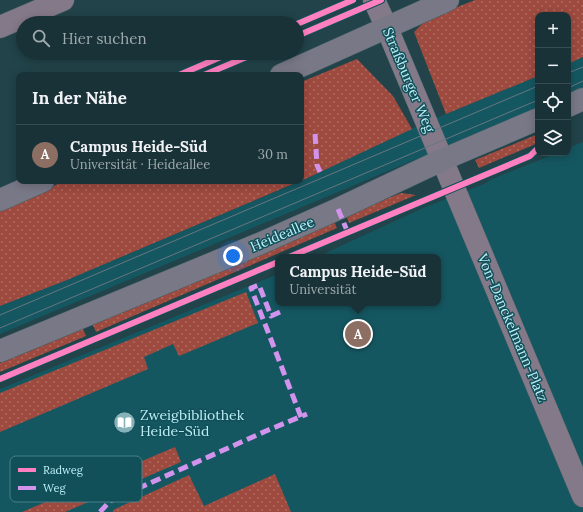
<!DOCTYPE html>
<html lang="de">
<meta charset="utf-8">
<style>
:root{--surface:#193237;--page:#263e42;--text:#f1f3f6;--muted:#9faaad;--line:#374d52;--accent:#86b2ba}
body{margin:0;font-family:Lora,serif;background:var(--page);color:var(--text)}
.controls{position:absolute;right:12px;top:12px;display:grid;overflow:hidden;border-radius:8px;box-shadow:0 2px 10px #0003}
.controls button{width:36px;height:36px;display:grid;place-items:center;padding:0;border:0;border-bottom:1px solid var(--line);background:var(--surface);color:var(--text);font:20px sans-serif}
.you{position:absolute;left:233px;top:256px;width:14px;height:14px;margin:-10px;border:3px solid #fff;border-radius:50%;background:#1a73e8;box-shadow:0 0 0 6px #1a73e833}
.badge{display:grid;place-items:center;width:26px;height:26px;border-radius:50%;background:var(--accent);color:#fff;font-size:13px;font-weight:700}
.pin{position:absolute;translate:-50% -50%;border:2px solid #fff;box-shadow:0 1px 4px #0006}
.popup{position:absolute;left:275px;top:254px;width:166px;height:52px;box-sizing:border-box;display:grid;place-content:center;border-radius:8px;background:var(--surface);filter:drop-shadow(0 1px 3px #0005);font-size:13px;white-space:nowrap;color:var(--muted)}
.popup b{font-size:15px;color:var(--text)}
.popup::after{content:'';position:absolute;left:50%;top:100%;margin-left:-8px;border:8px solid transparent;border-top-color:var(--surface)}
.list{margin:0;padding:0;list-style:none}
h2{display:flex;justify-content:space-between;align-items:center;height:52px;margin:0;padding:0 16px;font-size:17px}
h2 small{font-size:13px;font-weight:400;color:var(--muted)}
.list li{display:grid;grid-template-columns:26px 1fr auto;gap:12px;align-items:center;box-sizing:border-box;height:60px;padding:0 16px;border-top:1px solid var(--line)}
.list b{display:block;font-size:15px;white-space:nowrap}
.list p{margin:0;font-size:13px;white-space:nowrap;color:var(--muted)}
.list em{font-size:13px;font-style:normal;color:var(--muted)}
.icon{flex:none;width:22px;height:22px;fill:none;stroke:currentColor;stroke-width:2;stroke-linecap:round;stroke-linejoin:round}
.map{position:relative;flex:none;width:583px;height:512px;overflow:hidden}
.search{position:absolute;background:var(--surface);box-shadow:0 2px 10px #0003;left:16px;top:16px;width:288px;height:44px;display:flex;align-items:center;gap:10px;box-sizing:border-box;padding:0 14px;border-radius:22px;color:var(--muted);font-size:15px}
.panel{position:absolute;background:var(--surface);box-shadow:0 2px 10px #0003;left:16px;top:72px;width:288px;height:112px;border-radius:8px}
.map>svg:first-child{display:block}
.built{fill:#155761}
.grass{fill:url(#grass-dots)}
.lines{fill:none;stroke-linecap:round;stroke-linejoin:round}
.minor-casing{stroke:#405f65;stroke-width:23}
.major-casing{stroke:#405f65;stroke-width:23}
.minor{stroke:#847988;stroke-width:22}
.major{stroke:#797887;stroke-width:22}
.tram{stroke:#687680;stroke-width:1}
.quiet{stroke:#d193ec;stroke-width:5;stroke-dasharray:10 5;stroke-linecap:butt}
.cycleway-casing{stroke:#115059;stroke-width:8}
.cycleway{stroke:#ff80c0;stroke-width:6}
.labels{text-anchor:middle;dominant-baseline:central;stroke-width:3;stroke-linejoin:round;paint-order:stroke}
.street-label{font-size:14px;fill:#bdeef7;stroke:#115059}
.poi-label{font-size:14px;fill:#bdeef7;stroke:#115059;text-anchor:start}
.key{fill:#115059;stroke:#457f88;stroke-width:1}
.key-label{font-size:11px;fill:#bdeef7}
</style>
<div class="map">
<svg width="583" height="512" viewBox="0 0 583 512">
<defs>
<pattern id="grass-dots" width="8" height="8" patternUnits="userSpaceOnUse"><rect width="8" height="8" fill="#9e4a3f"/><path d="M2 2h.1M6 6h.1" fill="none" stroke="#ad6d65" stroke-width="1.8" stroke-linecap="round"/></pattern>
</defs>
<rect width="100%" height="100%" fill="#214349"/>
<g class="built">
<polygon points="583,57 583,89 568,95 568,64"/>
<polygon points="538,76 538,108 0,334 0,306 67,280 301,181 426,122"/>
<polygon points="583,142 583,512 0,512 0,389 278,274 278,303 438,303 438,257 317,257 423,208 484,184 492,179 557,153 568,153 568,148"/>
</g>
<g class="grass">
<polygon points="475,0 583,0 583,57 568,64 568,15 538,15 538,76 446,114 414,32 427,19"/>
<polygon points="357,59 393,96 412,129 301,181 301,82"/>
<polygon points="538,134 538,143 479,168 475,160"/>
<polygon points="65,181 300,181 67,280 0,306 0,208"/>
<polygon points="401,193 416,195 349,223 346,215"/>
<polygon points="334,221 337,228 96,332 92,323"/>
<polygon points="246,292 258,323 179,356 173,344 144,357 148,369 0,432 0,393"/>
<polygon points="82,327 86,336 0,372 0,363"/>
<polygon points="175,447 181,462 65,512 22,512"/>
<polygon points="275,474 291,512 113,512 113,510 189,475 204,506"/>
</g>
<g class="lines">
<defs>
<g id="minor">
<polyline points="374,0 387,28 583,496"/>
<polyline points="0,27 63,0"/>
</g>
<g id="major">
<polyline points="281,75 448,0"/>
<polyline points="568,106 583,99"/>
<polyline points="0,200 43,181"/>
<polyline points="0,351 259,244 338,209 442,160 538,119"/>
</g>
</defs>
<use href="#minor" class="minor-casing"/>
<use href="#major" class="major-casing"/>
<use href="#minor" class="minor"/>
<use href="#major" class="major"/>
<g class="tram">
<polyline points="568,73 583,67"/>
<polyline points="568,88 583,81"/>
<polyline points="0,315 538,86"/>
<polyline points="0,328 538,100"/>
</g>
<g class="quiet">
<polyline points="315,134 317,165 320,172"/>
<polyline points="338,209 348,233"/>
<polyline points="280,312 271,316 259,285 251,288 301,417"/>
<polyline points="100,512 110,501 266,431 307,414"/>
</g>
<defs>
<g id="cycleway">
<polyline points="297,24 353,0"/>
<polyline points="297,36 381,0"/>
<polyline points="179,75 230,53"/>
<polyline points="204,75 256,53"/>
<polyline points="289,257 530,156 538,148"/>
<polyline points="0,379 278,262"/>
</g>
</defs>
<use href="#cycleway" class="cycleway-casing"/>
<use href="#cycleway" class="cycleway"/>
</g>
<defs>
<symbol id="library-disc" viewBox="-11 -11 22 22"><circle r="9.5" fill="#86b2ba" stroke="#115059"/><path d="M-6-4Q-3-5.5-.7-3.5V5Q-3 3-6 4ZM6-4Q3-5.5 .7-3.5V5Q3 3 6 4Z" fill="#fff"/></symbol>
</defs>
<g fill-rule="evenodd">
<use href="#library-disc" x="112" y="410" width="25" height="25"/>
</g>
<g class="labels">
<g class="street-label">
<text transform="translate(409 80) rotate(67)">Straßburger Weg</text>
<text transform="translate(282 234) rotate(-23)">Heideallee</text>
<text transform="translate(513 328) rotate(67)">Von-Danckelmann-Platz</text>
</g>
<g class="poi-label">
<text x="140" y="415">Zweigbibliothek<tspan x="140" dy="16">Heide-Süd</tspan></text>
</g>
</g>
<rect x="10" y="456" width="132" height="46" rx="6" class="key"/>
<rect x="18" y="468" width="18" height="4" fill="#ff80c0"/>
<rect x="18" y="486" width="18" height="4" fill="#d193ec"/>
<g class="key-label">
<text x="43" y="474">Radweg</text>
<text x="43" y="492">Weg</text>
</g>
</svg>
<div class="controls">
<button>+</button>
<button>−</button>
<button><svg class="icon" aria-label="locate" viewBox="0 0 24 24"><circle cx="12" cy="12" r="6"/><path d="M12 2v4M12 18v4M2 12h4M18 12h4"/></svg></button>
<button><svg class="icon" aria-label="layers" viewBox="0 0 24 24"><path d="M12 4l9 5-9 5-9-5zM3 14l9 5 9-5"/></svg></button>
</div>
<div class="you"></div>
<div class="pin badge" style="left:358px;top:334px;background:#8d6e63">A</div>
<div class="popup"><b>Campus Heide-Süd</b>Universität</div>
<div class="search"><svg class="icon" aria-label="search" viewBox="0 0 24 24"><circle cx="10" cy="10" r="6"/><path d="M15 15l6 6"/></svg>Hier suchen</div>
<section class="panel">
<h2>In der Nähe<small></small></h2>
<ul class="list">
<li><span class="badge" style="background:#8d6e63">A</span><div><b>Campus Heide-Süd</b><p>Universität · Heideallee</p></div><em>30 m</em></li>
</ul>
</section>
</div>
